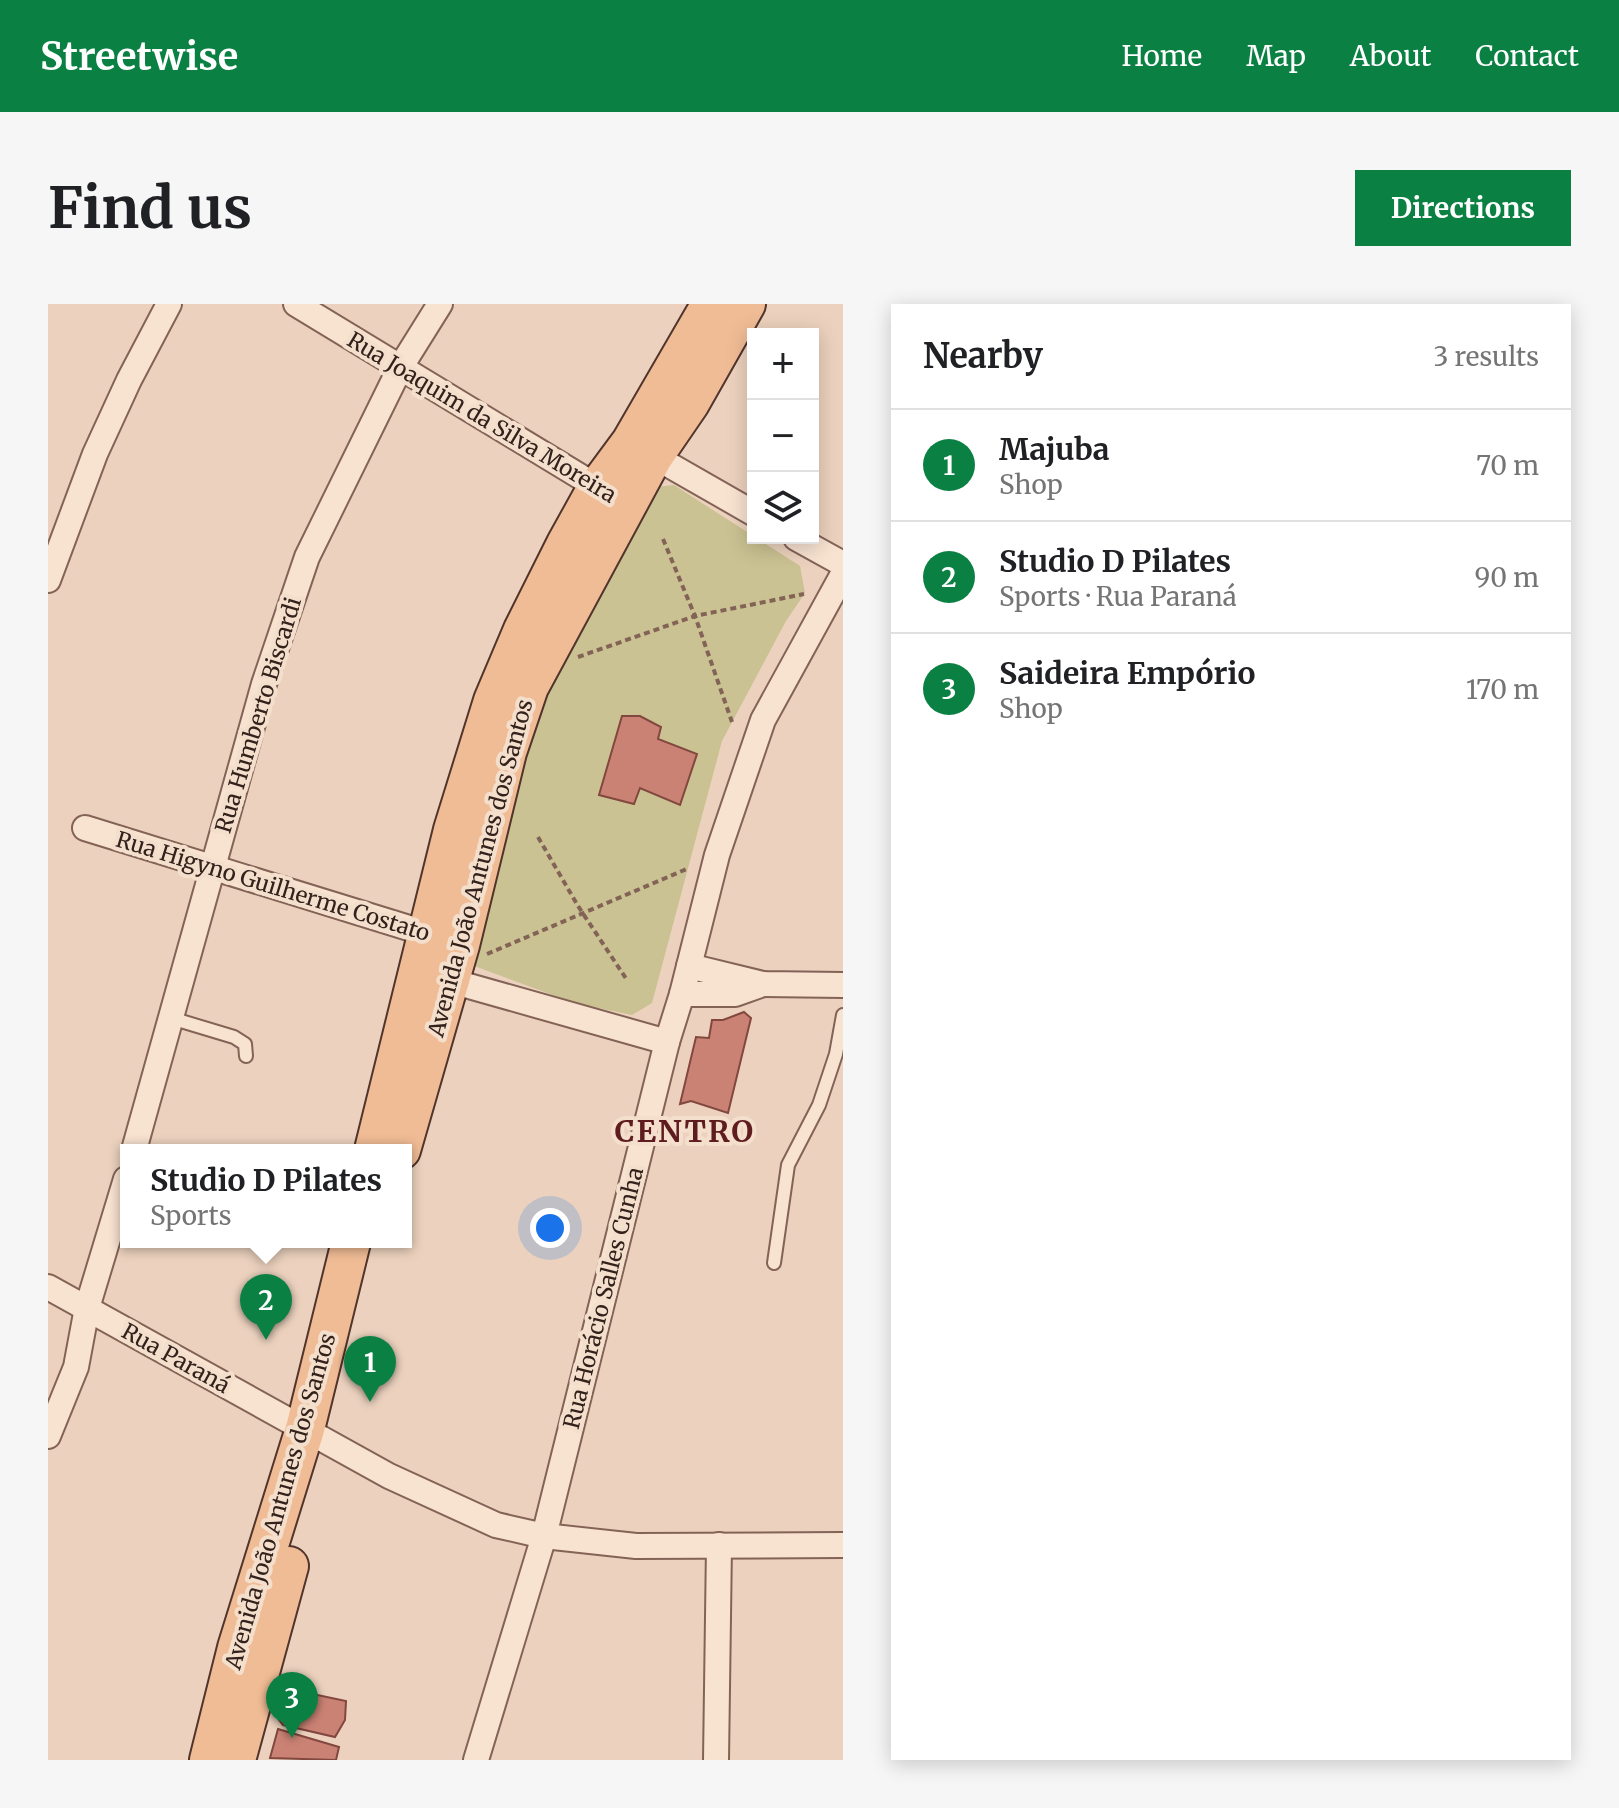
<!DOCTYPE html>
<meta charset="utf-8">
<style>
:root{--surface:#fff;--page:#f6f6f6;--text:#202124;--muted:#757577;--line:#e0e0e0;--accent:#0b8043}
body{margin:0;font-family:Merriweather,serif;background:var(--page);color:var(--text)}
.controls{position:absolute;right:24px;top:24px;display:grid;overflow:hidden;border-radius:0px;box-shadow:0 4px 20px #0003}
.controls button{width:72px;height:72px;display:grid;place-items:center;padding:0;border:0;border-bottom:2px solid var(--line);background:var(--surface);color:var(--text);font:40px sans-serif}
.you{position:absolute;left:502px;top:924px;width:28px;height:28px;margin:-20px;border:6px solid #fff;border-radius:50%;background:#1a73e8;box-shadow:0 0 0 12px #1a73e833}
.badge{display:grid;place-items:center;width:52px;height:52px;border-radius:50%;background:var(--accent);color:#fff;font-size:26px;font-weight:700}
.pin{position:absolute;translate:-50% -66px;filter:drop-shadow(0 2px 4px #0008)}
.pin::after{content:'';position:absolute;top:42px;width:28px;height:24px;background:inherit;clip-path:polygon(0 0,100% 0,50% 100%)}
.popup{position:absolute;left:72px;top:840px;width:292px;height:104px;box-sizing:border-box;display:grid;place-content:center;border-radius:0px;background:var(--surface);filter:drop-shadow(0 2px 6px #0005);font-size:26px;white-space:nowrap;color:var(--muted)}
.popup b{font-size:30px;color:var(--text)}
.popup::after{content:'';position:absolute;left:50%;top:100%;margin-left:-16px;border:16px solid transparent;border-top-color:var(--surface)}
.list{margin:0;padding:0;list-style:none}
h2{display:flex;justify-content:space-between;align-items:center;height:104px;margin:0;padding:0 32px;font-size:34px}
h2 small{font-size:26px;font-weight:400;color:var(--muted)}
.list li{display:grid;grid-template-columns:52px 1fr auto;gap:24px;align-items:center;box-sizing:border-box;height:112px;padding:0 32px;border-top:2px solid var(--line)}
.list b{display:block;font-size:30px;white-space:nowrap}
.list p{margin:0;font-size:26px;white-space:nowrap;color:var(--muted)}
.list em{font-size:26px;font-style:normal;color:var(--muted)}
.icon{flex:none;width:44px;height:44px;fill:none;stroke:currentColor;stroke-width:2;stroke-linecap:round;stroke-linejoin:round}
.map{position:relative;flex:none;width:795px;height:1456px;overflow:hidden;border-radius:0px}
header{display:flex;align-items:center;gap:48px;box-sizing:border-box;height:112px;padding:0 40px;background:var(--accent);color:#fff}
header strong{font-size:38px}
nav{display:flex;gap:44px;margin-inline-start:auto;font-size:28px}
.intro{display:flex;align-items:center;justify-content:space-between;box-sizing:border-box;height:192px;padding:0 48px}
h1{margin:0;font-size:56px}
.button{padding:20px 36px;border-radius:0px;background:var(--accent);color:#fff;font-size:28px;font-weight:700}
main{display:flex;gap:48px;padding:0 48px}
aside{flex:1;background:var(--surface);border-radius:0px;box-shadow:0 4px 20px #0003}
.map>svg:first-child{display:block}
.green{fill:#cac292}
.building{fill:#ca8274;stroke:#82473e;stroke-width:2}
.lines{fill:none;stroke-linecap:round;stroke-linejoin:round}
.lane-casing{stroke:#846357;stroke-width:16}
.street-casing{stroke:#846357;stroke-width:28}
.primary-casing{stroke:#51342c;stroke-width:42}
.path{stroke:#846357;stroke-width:4;stroke-dasharray:6 4;stroke-linecap:butt}
.lane{stroke:#f8e2d0;stroke-width:12}
.street{stroke:#f8e2d0;stroke-width:24}
.primary{stroke:#f0bc95;stroke-width:38}
.labels{text-anchor:middle;dominant-baseline:central;stroke-width:8;stroke-linejoin:round;paint-order:stroke}
.street-label{font-size:22px;fill:#33211b;stroke:#f4dfcd}
.district-label{font-size:30px;font-weight:bold;letter-spacing:2px;fill:#5f1c1f;stroke:#f4dfcd}
</style>
<header>
<strong>Streetwise</strong>
<nav><a>Home</a><a>Map</a><a>About</a><a>Contact</a></nav>
</header>
<div class="intro"><h1>Find us</h1><a class="button">Directions</a></div>
<main>
<div class="map">
<svg width="795" height="1456" viewBox="0 0 795 1456">
<rect width="100%" height="100%" fill="#ecd2be"/>
<polygon class="green" points="626,181 752,262 757,289 738,317 674,437 604,699 584,711 526,699 421,660 459,494 529,307 599,184"/>
<g class="building">
<polygon points="574,412 592,412 613,423 610,435 649,450 632,501 592,484 586,500 551,491"/>
<polygon points="696,708 703,714 680,809 643,797 632,800 648,733 661,734 664,716 675,716"/>
<polygon points="241,1385 298,1397 297,1416 287,1433 235,1421 231,1416"/>
<polygon points="230,1425 291,1443 288,1456 222,1454"/>
</g>
<g class="lines">
<defs>
<g id="lane">
<polyline points="123,714 186,733 197,740 198,752"/>
<polyline points="726,959 740,861 771,801 788,750 795,711"/>
</g>
<g id="street">
<polyline points="248,0 561,190"/>
<polyline points="595,146 705,209"/>
<polyline points="748,234 795,260"/>
<polyline points="0,276 47,150 81,76 121,0"/>
<polyline points="37,524 390,633"/>
<polyline points="641,662 715,680 795,681"/>
<polyline points="389,673 619,738"/>
<polyline points="634,690 687,690 715,680"/>
<polyline points="86,846 216,380 259,253 352,64 392,0"/>
<polyline points="0,983 341,1172 448,1221 496,1232 588,1242 795,1241"/>
<polyline points="0,1132 28,1063 39,1004 78,875"/>
<polyline points="428,1456 496,1232 619,738 634,690 669,551 715,416 795,270"/>
<polyline points="668,1456 671,1241"/>
</g>
<g id="primary">
<polyline points="326,846 405,526 445,397 475,326 518,240 549,184 583,138 663,0"/>
<polyline points="353,846 412,641 459,448 481,383 605,153 642,99 698,0"/>
<polyline points="161,1456 189,1344 257,1125 303,938"/>
<polyline points="188,1456 241,1262"/>
</g>
</defs>
<use href="#lane" class="lane-casing"/>
<use href="#street" class="street-casing"/>
<use href="#primary" class="primary-casing"/>
<g class="path">
<polyline points="615,235 647,312 684,418"/>
<polyline points="530,353 647,312 756,290"/>
<polyline points="490,533 530,602 579,676"/>
<polyline points="439,650 641,564"/>
</g>
<use href="#lane" class="lane"/>
<use href="#street" class="street"/>
<use href="#primary" class="primary"/>
</g>
<g class="labels">
<g class="street-label">
<text transform="translate(434 113) rotate(31)">Rua Joaquim da Silva Moreira</text>
<text transform="translate(210 411) rotate(-73)">Rua Humberto Biscardi</text>
<text transform="translate(432 564) rotate(-75)">Avenida João Antunes dos Santos</text>
<text transform="translate(225 582) rotate(17)">Rua Higyno Guilherme Costato</text>
<text transform="translate(555 994) rotate(-76)">Rua Horácio Salles Cunha</text>
<text transform="translate(128 1054) rotate(29)">Rua Paraná</text>
<text transform="translate(232 1197) rotate(-74)">Avenida João Antunes dos Santos</text>
</g>
<g class="district-label">
<text x="637" y="827">CENTRO</text>
</g>
</g>
</svg>
<div class="controls">
<button>+</button>
<button>−</button>
<button><svg class="icon" aria-label="layers" viewBox="0 0 24 24"><path d="M12 4l9 5-9 5-9-5zM3 14l9 5 9-5"/></svg></button>
</div>
<div class="you"></div>
<div class="pin badge" style="left:322px;top:1098px">1</div>
<div class="pin badge" style="left:218px;top:1036px">2</div>
<div class="popup"><b>Studio D Pilates</b>Sports</div>
<div class="pin badge" style="left:244px;top:1434px">3</div>
</div>
<aside>
<h2>Nearby<small>3 results</small></h2>
<ul class="list">
<li><span class="badge">1</span><div><b>Majuba</b><p>Shop</p></div><em>70 m</em></li>
<li><span class="badge">2</span><div><b>Studio D Pilates</b><p>Sports · Rua Paraná</p></div><em>90 m</em></li>
<li><span class="badge">3</span><div><b>Saideira Empório</b><p>Shop</p></div><em>170 m</em></li>
</ul>
</aside>
</main>
